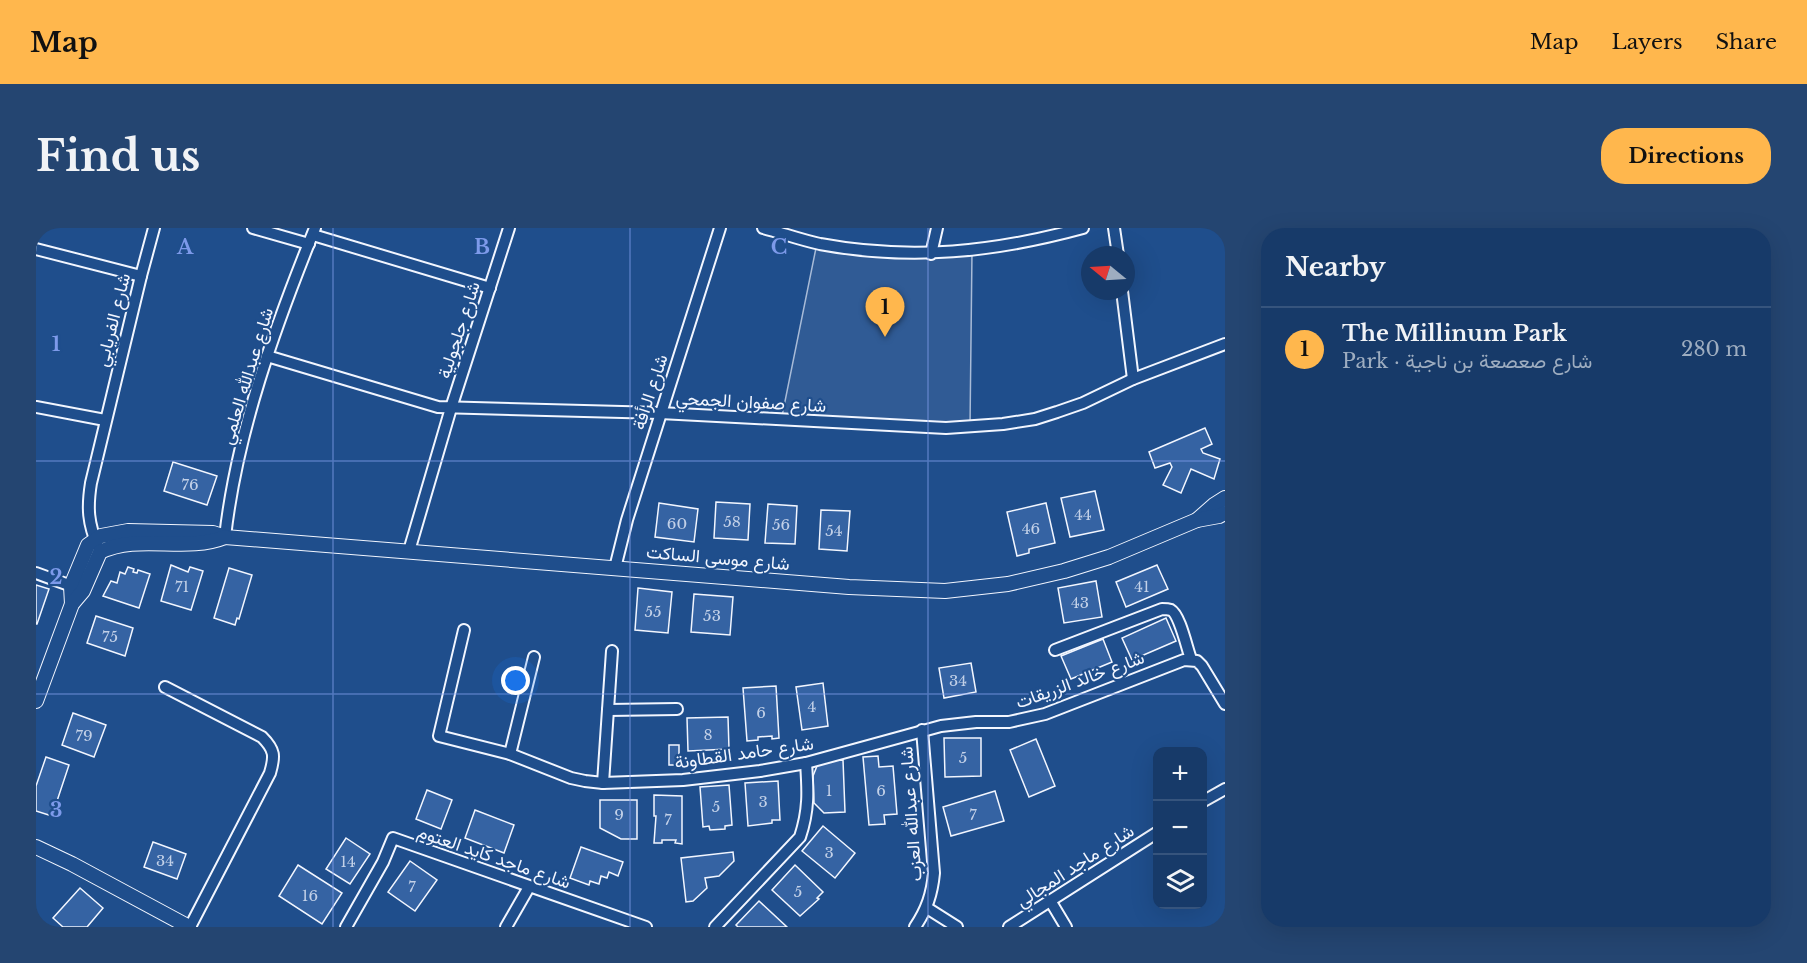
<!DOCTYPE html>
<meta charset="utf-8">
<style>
:root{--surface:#173a69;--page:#244571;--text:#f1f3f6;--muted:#9eadc0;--line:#36547d;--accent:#ffb74d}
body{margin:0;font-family:"Libre Baskerville",Vazirmatn,serif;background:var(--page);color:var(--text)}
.controls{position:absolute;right:18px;bottom:18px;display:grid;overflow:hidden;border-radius:12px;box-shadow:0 6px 24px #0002}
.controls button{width:54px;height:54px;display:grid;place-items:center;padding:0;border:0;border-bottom:2px solid var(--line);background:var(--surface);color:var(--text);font:30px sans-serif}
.compass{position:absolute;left:1045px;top:18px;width:54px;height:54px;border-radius:50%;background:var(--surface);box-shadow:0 6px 24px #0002;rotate:288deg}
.you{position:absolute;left:480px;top:453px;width:21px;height:21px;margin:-15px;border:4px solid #fff;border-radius:50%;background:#1a73e8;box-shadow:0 0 0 9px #1a73e833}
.badge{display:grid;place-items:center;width:39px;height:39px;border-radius:50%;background:var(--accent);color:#111;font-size:20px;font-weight:700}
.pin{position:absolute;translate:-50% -50px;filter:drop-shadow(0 2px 3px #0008)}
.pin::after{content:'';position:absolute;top:32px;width:21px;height:18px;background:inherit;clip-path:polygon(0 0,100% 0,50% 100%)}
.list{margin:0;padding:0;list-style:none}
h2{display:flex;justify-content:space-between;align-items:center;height:78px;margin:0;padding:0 24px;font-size:26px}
h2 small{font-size:20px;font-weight:400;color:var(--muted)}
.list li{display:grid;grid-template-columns:39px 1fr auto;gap:18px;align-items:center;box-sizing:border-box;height:84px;padding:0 24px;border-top:2px solid var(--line)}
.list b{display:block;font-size:22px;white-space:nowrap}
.list p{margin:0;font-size:20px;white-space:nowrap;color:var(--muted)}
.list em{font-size:20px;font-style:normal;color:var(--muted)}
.icon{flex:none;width:33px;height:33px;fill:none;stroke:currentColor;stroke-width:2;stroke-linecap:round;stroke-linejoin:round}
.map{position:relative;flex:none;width:1189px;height:699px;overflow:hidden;border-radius:24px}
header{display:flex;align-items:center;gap:36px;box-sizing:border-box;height:84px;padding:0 30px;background:var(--accent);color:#111}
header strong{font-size:28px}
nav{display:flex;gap:33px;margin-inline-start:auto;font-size:21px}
.intro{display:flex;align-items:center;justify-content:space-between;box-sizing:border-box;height:144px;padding:0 36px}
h1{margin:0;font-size:42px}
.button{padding:15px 27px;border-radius:24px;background:var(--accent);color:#111;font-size:21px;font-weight:700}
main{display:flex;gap:36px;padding:0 36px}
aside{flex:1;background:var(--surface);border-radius:24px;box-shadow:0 6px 24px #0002}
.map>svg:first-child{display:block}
.green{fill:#305b95;stroke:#a8bbd7;stroke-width:1.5}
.building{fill:#3563a3;stroke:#f2f6ff;stroke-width:1.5}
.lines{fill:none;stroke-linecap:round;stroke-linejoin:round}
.minor-casing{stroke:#f2f6ff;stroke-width:14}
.tertiary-casing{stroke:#f2f6ff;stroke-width:16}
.minor{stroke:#1f4e8c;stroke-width:10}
.tertiary{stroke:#1f4e8c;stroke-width:14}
.grid{fill:none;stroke:#7d9aea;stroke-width:1.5;stroke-opacity:0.55}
.labels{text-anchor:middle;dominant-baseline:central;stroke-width:4.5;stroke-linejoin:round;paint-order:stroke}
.number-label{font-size:15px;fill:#c3d1e8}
.street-label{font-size:18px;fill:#f2f6ff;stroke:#1f4e8c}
.grid-label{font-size:20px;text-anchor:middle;font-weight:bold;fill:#7d9aea;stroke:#1f4e8c;stroke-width:4.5;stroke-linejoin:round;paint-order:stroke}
</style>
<header>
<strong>Map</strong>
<nav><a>Map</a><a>Layers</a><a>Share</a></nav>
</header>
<div class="intro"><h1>Find us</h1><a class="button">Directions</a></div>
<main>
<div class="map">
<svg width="1189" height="699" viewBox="0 0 1189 699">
<rect width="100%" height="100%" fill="#1f4e8c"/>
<polygon class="green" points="781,15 802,19 936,23 934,199 745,193"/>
<g class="building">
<polygon points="1169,200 1176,216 1165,221 1167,225 1184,231 1178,251 1155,241 1145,265 1127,257 1136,239 1134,235 1119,240 1113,224"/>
<polygon points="137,234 181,248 171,277 128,263"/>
<polygon points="1059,263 1068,302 1034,309 1025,270"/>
<polygon points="680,274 714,276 712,312 678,310"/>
<polygon points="623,275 662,281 658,314 619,309"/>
<polygon points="1010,275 1019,315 993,321 993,325 981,328 971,284"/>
<polygon points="732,276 761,278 759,316 729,315"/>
<polygon points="785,282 814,283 811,323 783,321"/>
<polygon points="135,337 152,344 154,339 167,343 155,382 125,373"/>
<polygon points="1121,337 1132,361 1090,379 1080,354"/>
<polygon points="92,339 98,341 97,344 101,345 102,342 114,346 103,380 67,368 75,353 81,355 84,344 89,346"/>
<polygon points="193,340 216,347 203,391 201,390 199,397 178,390"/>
<polygon points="1060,353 1066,389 1028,395 1022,360"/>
<polygon points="0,357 13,361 1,396 0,396"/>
<polygon points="602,360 636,364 632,405 599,402"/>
<polygon points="658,366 697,369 694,407 655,404"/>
<polygon points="60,388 97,400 89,428 51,415"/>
<polygon points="1130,390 1140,413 1096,432 1086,410"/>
<polygon points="1067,411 1076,434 1035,451 1025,428"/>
<polygon points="935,435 940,464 908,470 903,440"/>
<polygon points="787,455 792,498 766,502 760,459"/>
<polygon points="740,458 743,510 736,511 736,508 722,509 722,512 711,513 707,460"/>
<polygon points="37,485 70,497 58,529 26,517"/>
<polygon points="692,489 693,521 652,523 651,490"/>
<polygon points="908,510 945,510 945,548 909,549"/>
<polygon points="1000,511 1019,558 993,569 974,522"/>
<rect x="633" y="517" width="10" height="20"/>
<polygon points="842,528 843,539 857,538 861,586 848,587 849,596 833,597 827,529"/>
<polygon points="10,529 33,537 16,588 0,583 0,558"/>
<polygon points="807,532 809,584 788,585 778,575 777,548 783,533"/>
<polygon points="742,553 744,592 736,592 736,595 712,598 709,555"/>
<polygon points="693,557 696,597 689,598 689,601 674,602 673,598 667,599 664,559"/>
<polygon points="391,562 416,572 405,601 380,591"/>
<polygon points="959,563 968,593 915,608 907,579"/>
<polygon points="618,567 646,568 646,616 639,615 640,612 626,612 626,615 618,615 620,588 618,588"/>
<polygon points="564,572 601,572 601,611 585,611 564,600"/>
<polygon points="439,582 478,597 468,625 429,610"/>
<polygon points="787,598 819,625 799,650 766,623"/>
<polygon points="310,610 334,626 314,656 290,641"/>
<polygon points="117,614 150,626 141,651 108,639"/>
<polygon points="545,619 587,634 582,648 573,644 571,650 565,648 563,656 554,653 553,657 534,650"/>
<polygon points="697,624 698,633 683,648 669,650 671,660 657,673 650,674 645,630"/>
<polygon points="374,633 401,652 379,683 352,664"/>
<polygon points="262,637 306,665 286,696 243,668"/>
<polygon points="759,637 787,664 781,670 783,671 764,688 736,662"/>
<polygon points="44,660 67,680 51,699 27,699 17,690"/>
<polygon points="723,673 751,699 702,699 700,697"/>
</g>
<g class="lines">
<defs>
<g id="minor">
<polyline points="217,0 273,16"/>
<path d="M727,0C746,5 765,12 784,16C875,33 959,24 1047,0"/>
<polyline points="1078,0 1082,27"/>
<polyline points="277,7 454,60"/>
<polyline points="0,21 105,48"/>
<polyline points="895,26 901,0"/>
<polyline points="1086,63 1097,151"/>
<polyline points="231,128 402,179 624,185 910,200 967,196 999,191 1021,184 1047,175 1097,151 1189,116"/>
<polyline points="0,179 69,192"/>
<path d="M189,309C201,203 239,99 279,0"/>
<path d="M62,319C52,295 51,280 55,255L105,48L118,0"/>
<polyline points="373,323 415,180 473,0"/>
<polyline points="579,340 591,292 684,0"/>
<polyline points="0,345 41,360"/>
<polyline points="428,402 403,508 474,526 535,550 549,553 567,555 647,552 724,543 770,535 905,498 940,494 973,494 1009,486 1148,432 1161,433 1166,438 1189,476"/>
<path d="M1019,422L1126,381C1129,381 1132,381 1135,382C1144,387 1151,421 1155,431"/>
<path d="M129,459L226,509C239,522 239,528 234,545L154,699"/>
<polyline points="572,482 641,481"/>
<polyline points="474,526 498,429"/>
<polyline points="567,555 576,423"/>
<polyline points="1166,574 1189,561"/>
<polyline points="1015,674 1030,699"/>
<polyline points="891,680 921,699"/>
<polyline points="310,699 347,634 357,610 610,699"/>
<polyline points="470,699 493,659"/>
<path d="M679,699L764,609C773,582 772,563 770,535"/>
<path d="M879,699C891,681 896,666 898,645L886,502"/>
<polyline points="973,699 1122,604"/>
</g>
<g id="tertiary">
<polyline points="1161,292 1178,277 1189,270"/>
<polyline points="36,376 35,358 52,317 65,308 92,303 177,305 189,309 813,359 909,363 972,356 1028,343 1073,329 1161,292 1183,288 1189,285"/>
<path d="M0,473L36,376L47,363L64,324C103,305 149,325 189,309"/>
<polyline points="0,619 36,636 153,699"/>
</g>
</defs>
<use href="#minor" class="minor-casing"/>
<use href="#tertiary" class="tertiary-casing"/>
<use href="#minor" class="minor"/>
<use href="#tertiary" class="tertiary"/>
</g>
<path class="grid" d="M297,0V699M594,0V699M892,0V699M0,233H1189M0,466H1189"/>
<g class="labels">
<g class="number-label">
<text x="154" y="256">76</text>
<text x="1047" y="286">44</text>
<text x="696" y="293">58</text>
<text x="641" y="295">60</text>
<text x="745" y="296">56</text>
<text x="995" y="300">46</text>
<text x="798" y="302">54</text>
<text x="146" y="358">71</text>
<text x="1106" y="358">41</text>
<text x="1044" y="374">43</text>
<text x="617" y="383">55</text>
<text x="676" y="387">53</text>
<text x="74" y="408">75</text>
<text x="922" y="452">34</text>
<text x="776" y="478">4</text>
<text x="725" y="484">6</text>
<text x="672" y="506">8</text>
<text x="48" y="507">79</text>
<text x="927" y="529">5</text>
<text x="793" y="562">1</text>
<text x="845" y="562">6</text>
<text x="727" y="573">3</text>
<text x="680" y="578">5</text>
<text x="583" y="586">9</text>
<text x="937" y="586">7</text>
<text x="632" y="591">7</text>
<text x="793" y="624">3</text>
<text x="129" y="632">34</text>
<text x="312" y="633">14</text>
<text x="376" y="658">7</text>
<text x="762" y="663">5</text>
<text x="274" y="667">16</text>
</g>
<g class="street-label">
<text transform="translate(77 92) rotate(-76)">شارع الفريابي</text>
<text transform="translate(423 102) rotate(-72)">شارع جلجولية</text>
<text transform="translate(211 148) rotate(-73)">شارع عبدالله العلمي</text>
<text transform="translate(614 164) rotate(-72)">شارع الرأفة</text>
<text transform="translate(715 174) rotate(3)">شارع صفوان الجمحي</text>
<text transform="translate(682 330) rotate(5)">شارع موسى الساكت</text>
<text transform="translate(1044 452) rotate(-20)">شارع خالد الزريقات</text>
<text transform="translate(708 525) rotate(-8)">شارع حامد القطاونة</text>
<text transform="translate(875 586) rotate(-94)">شارع عبدالله العزب</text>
<text transform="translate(458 629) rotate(19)">شارع ماجد كايد العتوم</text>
<text transform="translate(1039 638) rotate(-33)">شارع ماجد المجالي</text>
</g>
</g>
<g class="grid-label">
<text x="149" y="26">A</text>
<text x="446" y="26">B</text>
<text x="743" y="26">C</text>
<text x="20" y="123">1</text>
<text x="20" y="356">2</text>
<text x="20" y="589">3</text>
</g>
</svg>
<div class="controls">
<button>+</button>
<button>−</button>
<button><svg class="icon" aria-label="layers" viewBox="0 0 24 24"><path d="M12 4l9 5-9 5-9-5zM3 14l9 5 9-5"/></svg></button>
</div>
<svg class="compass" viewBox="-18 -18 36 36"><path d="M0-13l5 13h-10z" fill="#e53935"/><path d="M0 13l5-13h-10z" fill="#9eadc0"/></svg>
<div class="you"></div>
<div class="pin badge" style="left:849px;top:109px">1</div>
</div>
<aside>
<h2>Nearby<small></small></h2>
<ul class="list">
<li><span class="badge">1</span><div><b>The Millinum Park</b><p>Park · شارع صعصعة بن ناجية</p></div><em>280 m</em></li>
</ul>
</aside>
</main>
